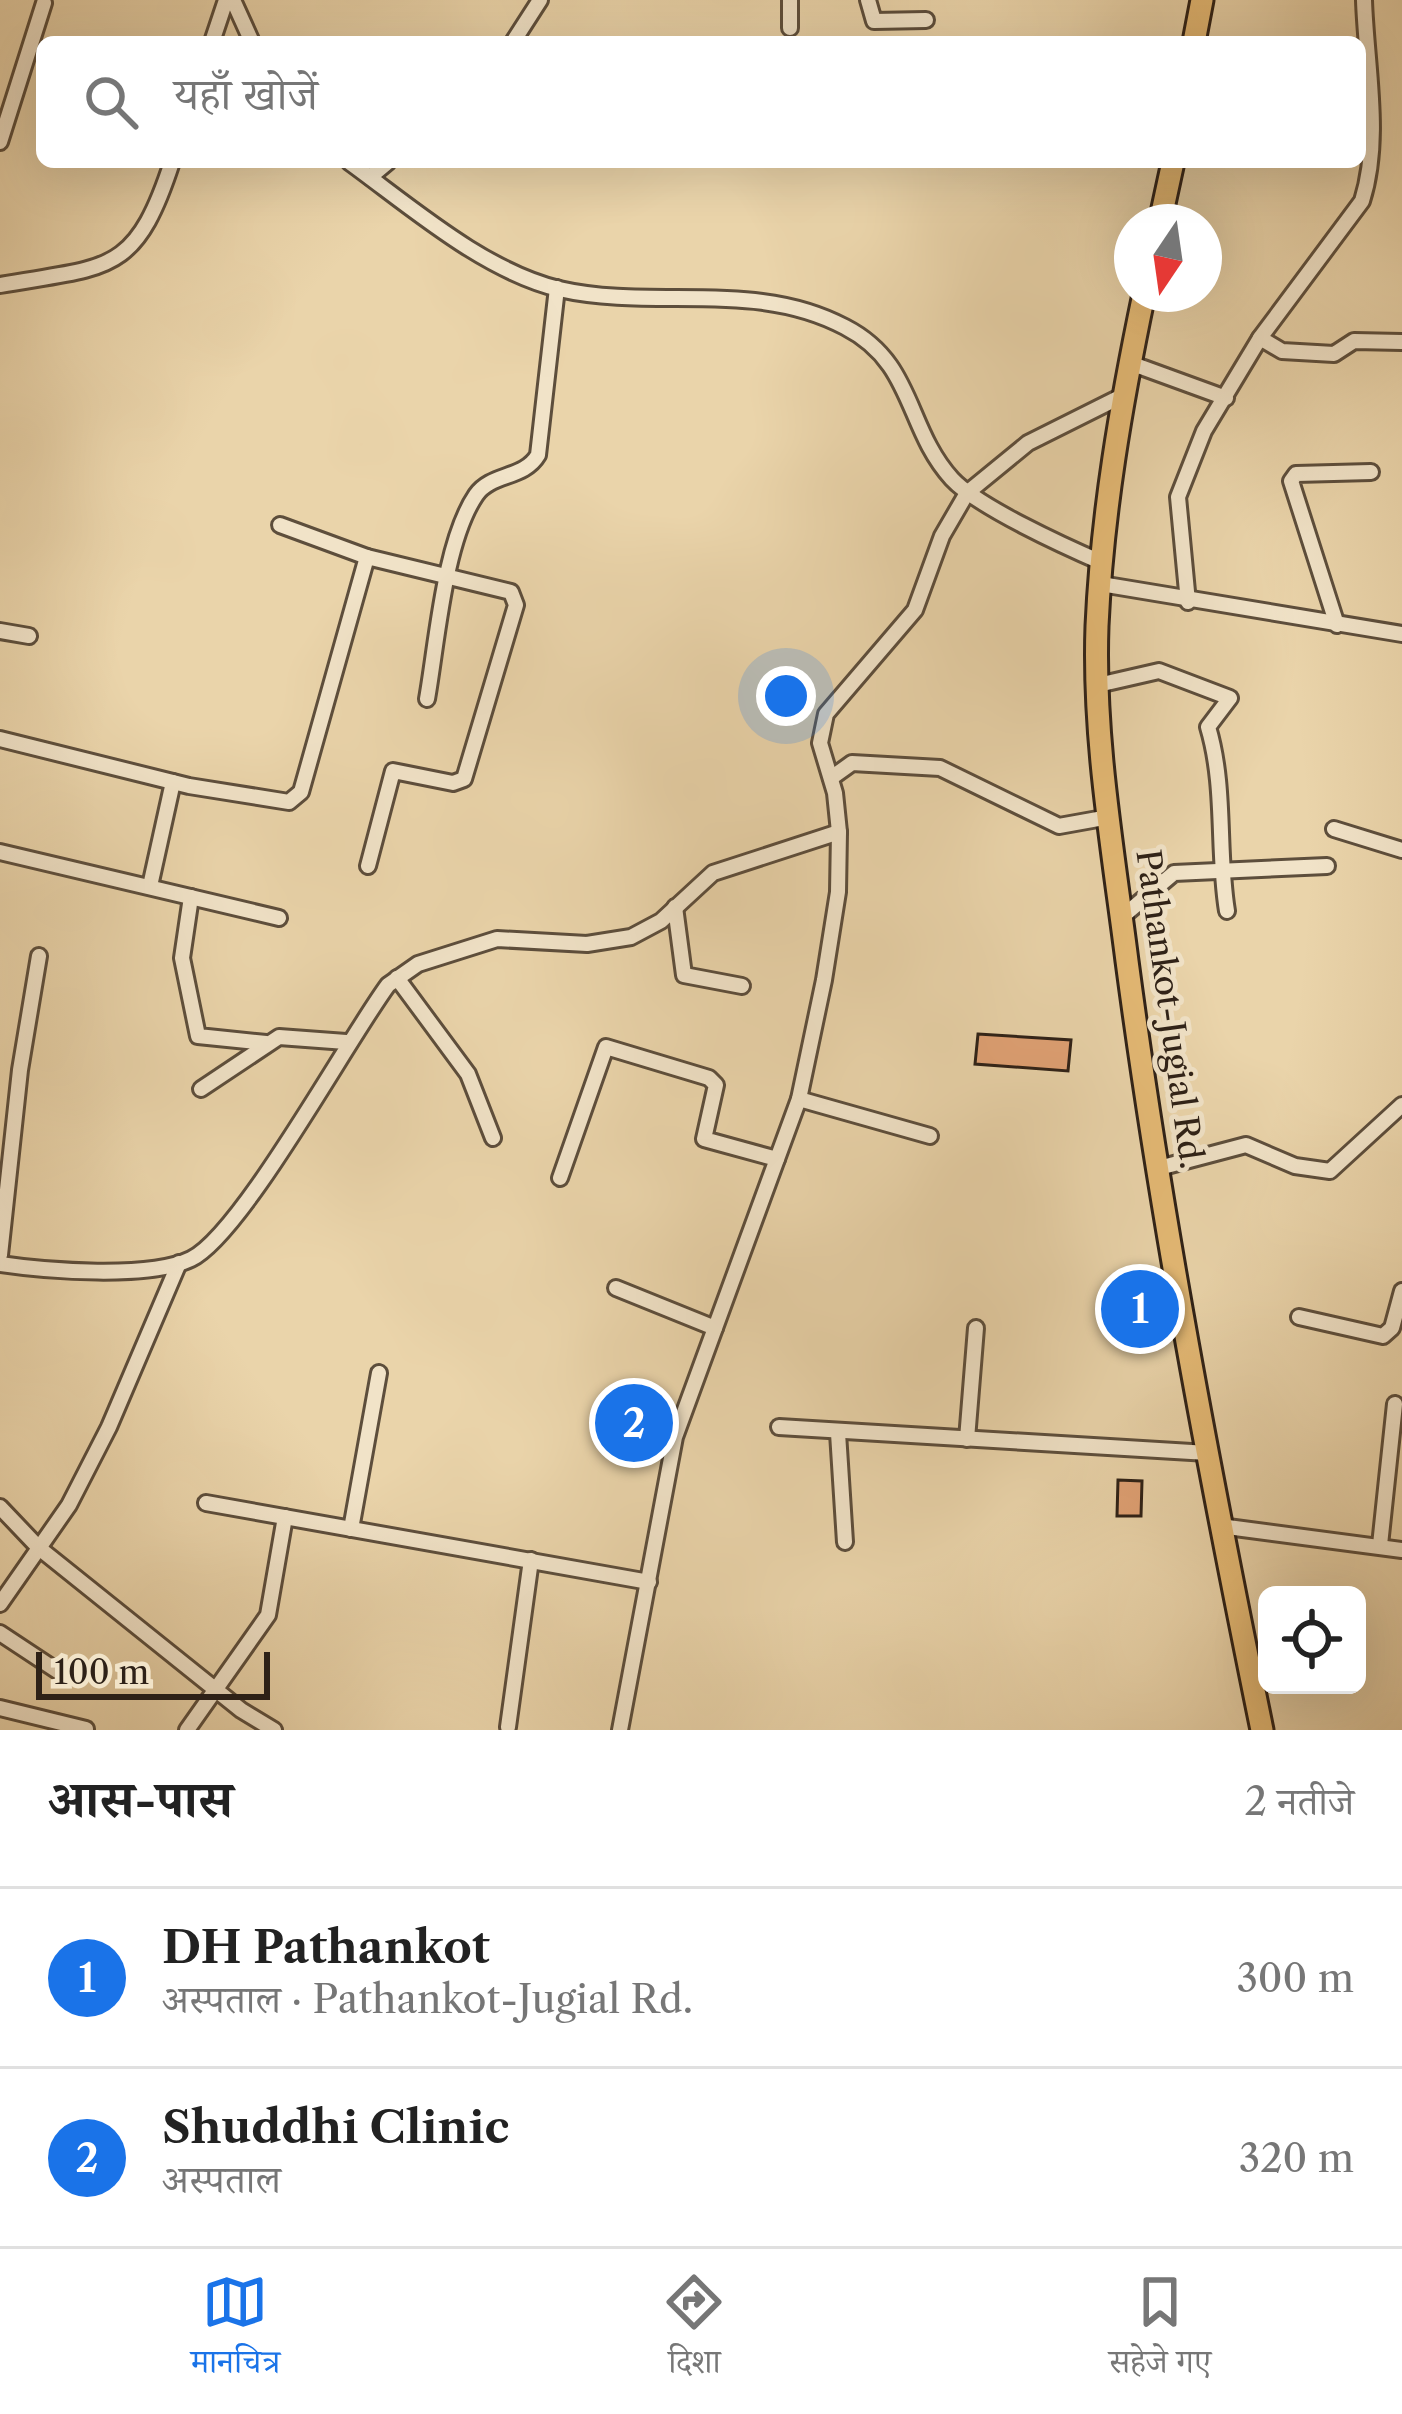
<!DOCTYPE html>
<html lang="hi">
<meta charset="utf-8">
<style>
:root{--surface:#fff;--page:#f2f2f2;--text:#222;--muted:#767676;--line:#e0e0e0;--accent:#1a73e8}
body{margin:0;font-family:"Libre Caslon Text","Noto Serif Devanagari",serif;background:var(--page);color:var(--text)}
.controls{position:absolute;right:36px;bottom:36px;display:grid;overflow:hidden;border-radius:18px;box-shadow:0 12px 48px #0002}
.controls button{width:108px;height:108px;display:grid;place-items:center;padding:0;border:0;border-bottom:3px solid var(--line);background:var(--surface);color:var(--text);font:60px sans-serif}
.compass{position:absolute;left:1114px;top:204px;width:108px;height:108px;border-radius:50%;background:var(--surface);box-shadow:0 12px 48px #0002;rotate:193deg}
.scale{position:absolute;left:36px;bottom:30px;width:234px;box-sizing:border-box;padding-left:12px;border:6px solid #2e2117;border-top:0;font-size:33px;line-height:42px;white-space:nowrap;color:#2e2117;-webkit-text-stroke:9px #f1e3c8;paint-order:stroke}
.you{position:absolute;left:786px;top:696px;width:42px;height:42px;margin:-30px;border:9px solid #fff;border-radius:50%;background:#1a73e8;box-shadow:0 0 0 18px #1a73e833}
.badge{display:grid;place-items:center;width:78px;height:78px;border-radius:50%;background:var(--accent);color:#fff;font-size:39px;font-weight:700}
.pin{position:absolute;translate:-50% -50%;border:6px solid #fff;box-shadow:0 3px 12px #0006}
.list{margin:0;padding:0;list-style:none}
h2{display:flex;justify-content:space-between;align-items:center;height:156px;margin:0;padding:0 48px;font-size:51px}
h2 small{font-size:39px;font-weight:400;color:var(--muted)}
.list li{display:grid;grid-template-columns:78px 1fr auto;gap:36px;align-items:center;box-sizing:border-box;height:180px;padding:0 48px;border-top:3px solid var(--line)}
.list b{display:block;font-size:45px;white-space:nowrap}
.list p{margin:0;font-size:39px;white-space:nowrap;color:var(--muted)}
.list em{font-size:39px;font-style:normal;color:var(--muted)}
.icon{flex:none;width:66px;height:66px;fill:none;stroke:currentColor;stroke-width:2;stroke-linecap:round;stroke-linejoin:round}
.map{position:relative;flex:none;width:1402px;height:1730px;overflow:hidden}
.search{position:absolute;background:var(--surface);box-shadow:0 12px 48px #0002;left:36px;right:36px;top:36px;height:132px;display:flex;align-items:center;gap:30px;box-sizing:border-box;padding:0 42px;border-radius:18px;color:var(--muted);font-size:45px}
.sheet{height:516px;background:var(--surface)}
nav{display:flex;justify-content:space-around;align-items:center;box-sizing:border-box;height:168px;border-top:3px solid var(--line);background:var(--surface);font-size:33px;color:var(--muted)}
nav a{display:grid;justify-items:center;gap:6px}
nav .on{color:var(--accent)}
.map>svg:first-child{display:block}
.building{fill:#e1a275;stroke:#2e2117;stroke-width:3}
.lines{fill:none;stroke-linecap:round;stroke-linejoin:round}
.minor-casing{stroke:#5d4e3c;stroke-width:20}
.primary-casing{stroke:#2e2117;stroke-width:27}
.minor{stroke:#f1e3c8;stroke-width:14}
.primary{stroke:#e5ba75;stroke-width:21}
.labels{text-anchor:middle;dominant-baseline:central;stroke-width:10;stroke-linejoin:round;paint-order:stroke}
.street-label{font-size:33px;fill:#2e2117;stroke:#f1e3c8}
</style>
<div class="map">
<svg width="1402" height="1730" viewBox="0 0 1402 1730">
<rect width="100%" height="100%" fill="#ead4aa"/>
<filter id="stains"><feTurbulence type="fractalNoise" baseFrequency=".00167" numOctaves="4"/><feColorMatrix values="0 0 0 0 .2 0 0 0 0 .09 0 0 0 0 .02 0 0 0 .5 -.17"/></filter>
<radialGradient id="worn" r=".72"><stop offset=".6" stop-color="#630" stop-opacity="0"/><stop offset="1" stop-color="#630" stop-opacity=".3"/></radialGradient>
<g class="building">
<polygon points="978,1034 1071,1040 1068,1071 975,1064"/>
<polygon points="1129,1295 1148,1297 1146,1315 1128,1312"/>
<polygon points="623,1412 647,1423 639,1440 615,1429"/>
<polygon points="1118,1480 1142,1481 1141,1516 1117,1516"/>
</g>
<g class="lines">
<defs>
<g id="minor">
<polyline points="233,0 252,42"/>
<polyline points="790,0 790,28"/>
<polyline points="868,0 874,21 926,20"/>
<polyline points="212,42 226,0"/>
<polyline points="513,42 540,0"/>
<polyline points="0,142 44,3"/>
<path d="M349,162C411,207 484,271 559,289C655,311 755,279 845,327C915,363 905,427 952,479C978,507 1066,547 1103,563"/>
<polyline points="370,177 388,162"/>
<path d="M0,285C108,266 135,276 172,162"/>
<path d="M1260,338L1362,201C1382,138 1366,65 1364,0"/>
<polyline points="1130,363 1226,398"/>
<polyline points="280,525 367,557"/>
<polyline points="1101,584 1402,634"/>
<polyline points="1188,602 1178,497 1204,431 1260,338 1282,351 1334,354 1354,341 1402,342"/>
<polyline points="1337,625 1291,481 1296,474 1371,472"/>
<polyline points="0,631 29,636"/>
<path d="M1098,685L1159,671L1230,698L1208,727C1226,787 1217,850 1227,911"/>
<path d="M427,699C437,643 444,542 476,495C491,473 524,479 538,455L557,288"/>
<polyline points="0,739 189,786 289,802 301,792 367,557 511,592 516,605 464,779 453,783 393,771 368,866"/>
<polyline points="831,778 852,763 940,768 1059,826 1109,817"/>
<polyline points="1334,829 1402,850"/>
<polyline points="0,852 279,918"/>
<polyline points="150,886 173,782"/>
<polyline points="191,897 182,958 198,1036 266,1043"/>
<polyline points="675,907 684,975 742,986"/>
<polyline points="1122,917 1174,873 1327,866"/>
<polyline points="397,978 468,1074 493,1138"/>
<polyline points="201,1089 279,1037 346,1042"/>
<polyline points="799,1099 930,1136"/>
<polyline points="1159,1168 1246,1145 1295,1166 1330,1171 1402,1105"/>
<polyline points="560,1178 606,1047 709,1078 716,1085 704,1139 777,1159"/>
<polyline points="0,1255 20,1070 39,956"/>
<path d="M0,1264C46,1271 150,1279 191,1259C242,1234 346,1042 388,985L418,964L497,939L587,944L631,937L661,921L713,873L839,832"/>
<polyline points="616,1288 715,1328"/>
<polyline points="1299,1317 1383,1336 1392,1328 1402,1291"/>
<polyline points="779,1427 1208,1453"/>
<polyline points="838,1433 845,1542"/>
<polyline points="967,1439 976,1328"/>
<polyline points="206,1503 649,1582"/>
<polyline points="0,1507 39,1548 241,1710 274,1730"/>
<polyline points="1220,1526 1402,1550"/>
<polyline points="351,1529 379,1373"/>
<polyline points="1380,1545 1395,1404"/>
<polyline points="0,1604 69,1505 109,1427 179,1263"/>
<polyline points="0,1633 68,1678"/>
<polyline points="0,1708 86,1729"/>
<polyline points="508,1727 531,1560"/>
<polyline points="187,1730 268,1615 285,1517"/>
<polyline points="620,1730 675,1437 799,1099 824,980 838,892 839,832 835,793 820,743 826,714 915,610 942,536 967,493 1028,443 1124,395"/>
</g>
<g id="primary">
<polyline points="1194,42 1202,0"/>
<polyline points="1160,222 1173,162"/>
<path d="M1144,294C1121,404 1102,514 1097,626C1093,738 1113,850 1127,961C1161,1218 1210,1475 1262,1730"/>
</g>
</defs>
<use href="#minor" class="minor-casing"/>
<use href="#primary" class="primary-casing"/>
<use href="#minor" class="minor"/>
<use href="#primary" class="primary"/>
</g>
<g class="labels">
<g class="street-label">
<text transform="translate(1170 1009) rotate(82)">Pathankot-Jugial Rd.</text>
</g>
</g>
<rect width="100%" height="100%" filter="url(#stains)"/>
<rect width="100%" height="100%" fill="url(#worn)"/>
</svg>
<div class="controls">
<button><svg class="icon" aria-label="locate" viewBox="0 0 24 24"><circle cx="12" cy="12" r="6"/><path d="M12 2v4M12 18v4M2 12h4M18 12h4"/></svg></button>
</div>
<svg class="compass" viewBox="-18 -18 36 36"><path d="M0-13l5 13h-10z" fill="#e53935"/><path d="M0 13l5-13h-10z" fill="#767676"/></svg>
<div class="scale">100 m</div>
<div class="you"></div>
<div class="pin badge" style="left:1140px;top:1309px">1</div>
<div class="pin badge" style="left:634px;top:1423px">2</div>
<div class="search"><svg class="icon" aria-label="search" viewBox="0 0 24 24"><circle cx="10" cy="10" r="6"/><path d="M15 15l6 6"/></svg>यहाँ खोजें</div>
</div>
<section class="sheet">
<h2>आस-पास<small>2 नतीजे</small></h2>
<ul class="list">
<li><span class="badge">1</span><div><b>DH Pathankot</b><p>अस्पताल · Pathankot-Jugial Rd.</p></div><em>300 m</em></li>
<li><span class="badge">2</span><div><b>Shuddhi Clinic</b><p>अस्पताल</p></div><em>320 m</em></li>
</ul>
</section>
<nav>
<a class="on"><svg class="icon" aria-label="map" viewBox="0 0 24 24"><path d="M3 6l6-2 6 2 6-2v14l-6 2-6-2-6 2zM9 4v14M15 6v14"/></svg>मानचित्र</a>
<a><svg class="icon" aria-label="directions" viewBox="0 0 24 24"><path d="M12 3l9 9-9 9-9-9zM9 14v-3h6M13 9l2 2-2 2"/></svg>दिशा</a>
<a><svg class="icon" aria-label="saved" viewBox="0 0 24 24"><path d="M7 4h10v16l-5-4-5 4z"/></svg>सहेजे गए</a>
</nav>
